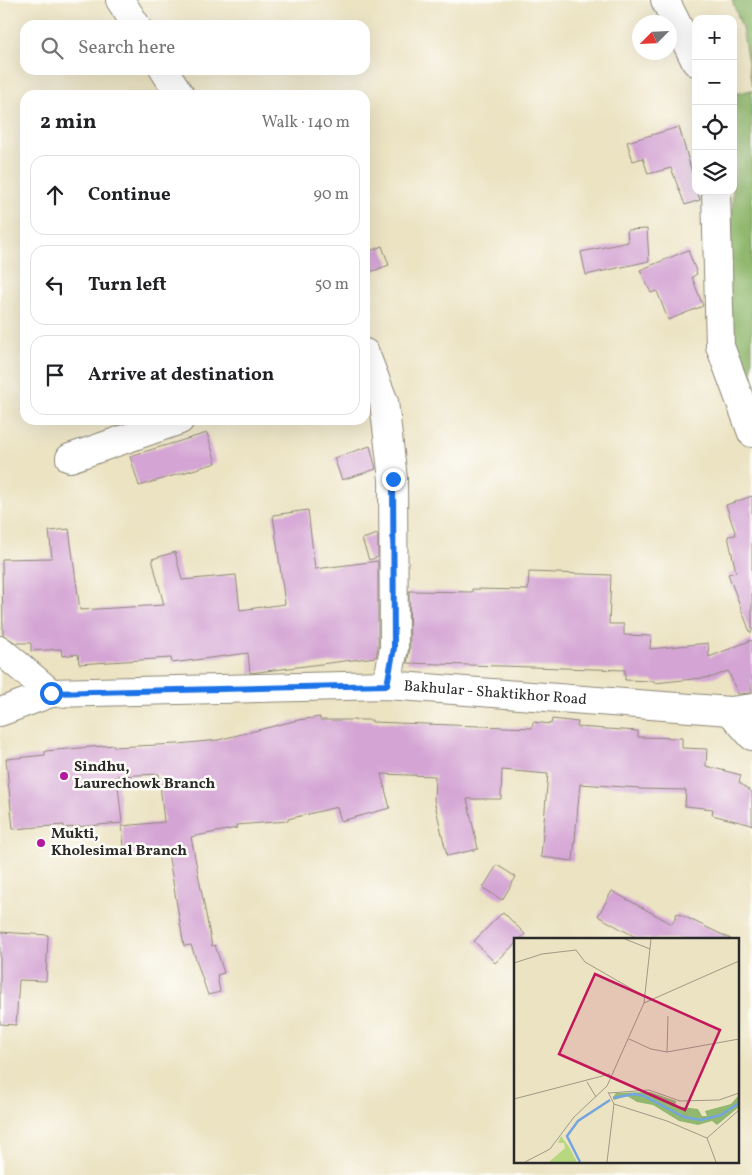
<!DOCTYPE html>
<meta charset="utf-8">
<style>
:root{--surface:#fff;--page:#f6f6f6;--text:#202124;--muted:#757577;--line:#e0e0e0}
body{margin:0;font-family:Vollkorn,serif;background:var(--page);color:var(--text)}
.controls{position:absolute;right:15px;top:15px;display:grid;overflow:hidden;border-radius:10px;box-shadow:0 5px 20px #0002}
.controls button{width:45px;height:45px;display:grid;place-items:center;padding:0;border:0;border-bottom:1px solid var(--line);background:var(--surface);color:var(--text);font:25px sans-serif}
.compass{position:absolute;left:632px;top:15px;width:45px;height:45px;border-radius:50%;background:var(--surface);box-shadow:0 5px 20px #0002;rotate:246deg}
.stop{position:absolute;width:15px;height:15px;margin:-11px;border:4px solid #1a73e8;border-radius:50%;background:#fff}
.stop.end{background:#1a73e8;border-color:#fff;box-shadow:0 1px 5px #0008}
.list{margin:0;padding:0;list-style:none}
h2{display:flex;justify-content:space-between;align-items:center;height:65px;margin:0;padding:0 20px;font-size:21px}
h2 small{font-size:16px;font-weight:400;color:var(--muted)}
.list li{display:grid;grid-template-columns:32px 1fr auto;gap:15px;align-items:center;box-sizing:border-box;height:80px;margin:0 10px 10px;padding:0 10px;border:1px solid var(--line);border-radius:15px}
.list b{display:block;font-size:19px;white-space:nowrap}
.list em{font-size:16px;font-style:normal;color:var(--muted)}
.icon{flex:none;width:28px;height:28px;fill:none;stroke:currentColor;stroke-width:2;stroke-linecap:round;stroke-linejoin:round}
.map{position:relative;flex:none;width:752px;height:1175px;overflow:hidden}
.search{position:absolute;background:var(--surface);box-shadow:0 5px 20px #0002;left:20px;top:20px;width:350px;height:55px;display:flex;align-items:center;gap:12px;box-sizing:border-box;padding:0 18px;border-radius:15px;color:var(--muted);font-size:19px}
.panel{position:absolute;background:var(--surface);box-shadow:0 5px 20px #0002;left:20px;top:90px;width:350px;height:335px;border-radius:15px}
.map>svg:first-child{display:block}
.forest{fill:#91b86e;stroke:#5e724c}
.building{fill:#d4a4d4}
.lines{fill:none;stroke-linecap:round;stroke-linejoin:round}
.minor-casing{stroke:#8c8777;stroke-width:30}
.minor{stroke:#fff;stroke-width:28}
.route{stroke:#1a73e8;stroke-width:6}
.poi-dot{fill:#b5179e;stroke:#fdfcf7;stroke-width:2}
.labels{text-anchor:middle;dominant-baseline:central;stroke-width:5;stroke-linejoin:round;paint-order:stroke}
.street-label{font-size:15px;fill:#2b2b2b;stroke:#fdfcf7}
.poi-label{font-size:15px;font-weight:bold;fill:#2b2b2b;stroke:#fdfcf7;text-anchor:start}
.inset-river{fill:none;stroke:#75a5df;stroke-width:2.5}
.inset-road{fill:none;stroke:#9f9986;stroke-width:1}
.view{fill:#c2185b;fill-opacity:0.15;stroke:#c2185b;stroke-width:2.5}
.inset-edge{fill:none;stroke:#2b2b2b;stroke-width:2.5}
</style>
<div class="map">
<svg width="752" height="1175" viewBox="0 0 752 1175">
<rect width="100%" height="100%" fill="#fdfcf7"/>
<filter id="ink" filterUnits="userSpaceOnUse"><feTurbulence type="fractalNoise" baseFrequency=".02" numOctaves="2"/><feDisplacementMap in="SourceGraphic" scale="10" xChannelSelector="R" yChannelSelector="G"/><feConvolveMatrix kernelMatrix="1 2 1 2 8 2 1 2 1" color-interpolation-filters="sRGB"/></filter>
<filter id="wash" filterUnits="userSpaceOnUse"><feTurbulence type="fractalNoise" baseFrequency=".0096" numOctaves="4" result="noise"/><feDisplacementMap in="SourceGraphic" scale="20" xChannelSelector="R" yChannelSelector="G"/><feGaussianBlur stdDeviation="1.12" result="paint"/><feColorMatrix in="noise" values="0 0 0 0 0 0 0 0 0 0 0 0 0 0 0 0 0 1.4 0 .05"/><feComposite in="paint" operator="in"/></filter>
<g filter="url(#wash)">
<rect width="100%" height="100%" fill="#ece3c3"/>
<g class="forest">
<polygon points="732,0 752,0 752,86 742,28"/>
<polygon points="752,90 752,409 728,334 733,191 733,94"/>
</g>
<g id="blocks">
<g class="building">
<polygon points="679,127 700,200 685,205 671,168 648,174 643,158 633,161 627,142"/>
<polygon points="647,229 649,261 586,275 581,252 628,242 627,230"/>
<polygon points="382,246 389,265 365,274 365,253"/>
<polygon points="688,250 697,274 692,277 703,306 668,320 657,291 651,293 640,270"/>
<polygon points="207,433 216,463 139,486 130,456"/>
<polygon points="370,446 376,469 342,480 334,458"/>
<polygon points="752,496 752,632 750,632 728,574 736,572 728,536 736,535 726,505"/>
<polygon points="308,510 315,569 378,561 378,647 376,657 250,673 248,653 172,663 171,658 79,664 78,654 62,656 61,649 31,651 31,643 16,643 3,635 2,559 52,558 49,531 69,529 80,610 164,605 152,559 175,552 182,580 236,575 240,610 285,604 273,515"/>
<polygon points="378,534 378,557 369,560 362,539"/>
<polygon points="529,572 611,575 609,624 624,624 624,635 651,636 650,649 708,643 709,657 752,640 752,693 738,694 728,671 713,677 654,683 654,681 625,680 625,670 407,663 410,648 409,591 472,592 472,589 528,590"/>
<polygon points="320,717 320,720 372,720 372,722 532,728 533,722 551,724 552,719 578,722 577,727 638,731 638,737 682,738 682,748 707,749 706,766 741,775 739,782 752,792 752,825 712,815 713,809 685,806 686,790 639,789 639,788 580,784 573,861 541,857 548,774 502,770 501,799 467,799 478,849 447,856 434,800 435,776 381,774 390,808 341,821 337,807 288,819 288,821 236,825 237,828 191,837 212,946 215,945 224,973 217,975 220,992 208,995 191,945 184,946 168,853 125,856 122,826 164,822 159,774 117,776 122,823 64,828 64,825 13,829 6,759 45,755 45,751 114,745 114,747 178,744 218,740 298,720"/>
<polygon points="497,865 516,877 502,900 483,888"/>
<polygon points="612,891 672,924 677,913 731,939 639,939 598,916"/>
<polygon points="503,912 525,934 520,939 516,939 516,943 495,963 474,941"/>
<polygon points="0,932 48,935 46,981 19,980 16,1025 0,1024"/>
</g>
</g>
</g>
<g filter="url(#ink)">
<use href="#blocks" fill-opacity="0" stroke="#8c8777" stroke-width="1"/>
<g class="lines">
<defs>
<g id="minor">
<polyline points="120,0 136,25"/>
<polyline points="665,0 696,62"/>
<polyline points="164,70 180,95"/>
<polyline points="716,191 720,346 752,433"/>
<polyline points="365,353 384,402 393,479 394,648 387,685"/>
<polyline points="70,458 180,420"/>
<polyline points="0,650 51,693"/>
<polyline points="730,711 752,736"/>
<path id="s1" d="M0,712L51,693L387,685L730,711L752,708"/>
</g>
</defs>
<use href="#minor" class="minor-casing"/>
<use href="#minor" class="minor"/>
</g>
</g>
<g class="lines" filter="url(#ink)">
<polyline class="route" points="51,693 387,685 394,648 393,479"/>
</g>
<g class="poi-dot">
<circle cx="64" cy="776" r="5"/>
<circle cx="41" cy="843" r="5"/>
</g>
<g class="labels">
<g class="street-label">
<text stroke="none"><textPath href="#s1" startOffset="499">Bakhular - Shaktikhor Road</textPath></text>
</g>
<g class="poi-label">
<text x="74" y="767">Sindhu,<tspan x="74" dy="17">Laurechowk Branch</tspan></text>
<text x="51" y="834">Mukti,<tspan x="51" dy="17">Kholesimal Branch</tspan></text>
</g>
</g>
<g transform="translate(514 938)">
<rect width="225" height="225" fill="#ece3c3"/>
<path d="M47,198L55,209L63,224H35L51,210L50,205H44Z" fill="#b7d87f"/>
<path d="M136,154L162,163L161,168L184,171L188,178H193L191,173L217,166L225,157V169L203,187L198,183L184,187L165,183L139,167L123,164L113,158L100,162L99,159L102,155Z" fill="#91b86e"/>
<path class="inset-river" d="M99,160L120,156L130,158L170,179L187,182L207,177L225,165M66,224L53,198L64,183L96,162"/>
<path class="inset-road" d="M111,1L136,11M0,25L28,16L62,12L71,24L130,58M130,65L225,23M115,101L137,111L153,114L225,101M153,114L154,78M73,144L82,159M95,155L135,152L166,163L205,162L225,155M0,161L96,136M100,166L153,183L193,200L202,224M193,200L225,172M11,224L36,211L60,179L93,148L130,65L137,1M93,224L100,166L94,154"/>
<path class="view" d="M81,36L206,92L171,172L45,116Z"/>
<rect width="225" height="225" class="inset-edge"/>
</g>
</svg>
<div class="controls">
<button>+</button>
<button>−</button>
<button><svg class="icon" aria-label="locate" viewBox="0 0 24 24"><circle cx="12" cy="12" r="6"/><path d="M12 2v4M12 18v4M2 12h4M18 12h4"/></svg></button>
<button><svg class="icon" aria-label="layers" viewBox="0 0 24 24"><path d="M12 4l9 5-9 5-9-5zM3 14l9 5 9-5"/></svg></button>
</div>
<svg class="compass" viewBox="-18 -18 36 36"><path d="M0-13l5 13h-10z" fill="#e53935"/><path d="M0 13l5-13h-10z" fill="#757577"/></svg>
<div class="stop" style="left:51px;top:693px"></div>
<div class="stop end" style="left:393px;top:479px"></div>
<div class="search"><svg class="icon" aria-label="search" viewBox="0 0 24 24"><circle cx="10" cy="10" r="6"/><path d="M15 15l6 6"/></svg>Search here</div>
<section class="panel">
<h2>2 min<small>Walk · 140 m</small></h2>
<ul class="list">
<li><svg class="icon" aria-label="ahead" viewBox="0 0 24 24"><path d="M12 20V5M6 11l6-6 6 6"/></svg><div><b>Continue</b></div><em>90 m</em></li>
<li><svg class="icon" aria-label="left" viewBox="0 0 24 24"><path d="M17 20v-9H6M10 6l-5 5 5 5"/></svg><div><b>Turn left</b></div><em>50 m</em></li>
<li><svg class="icon" aria-label="arrive" viewBox="0 0 24 24"><path d="M6 21V4h12l-3 4 3 4H6"/></svg><div><b>Arrive at destination</b></div></li>
</ul>
</section>
</div>
